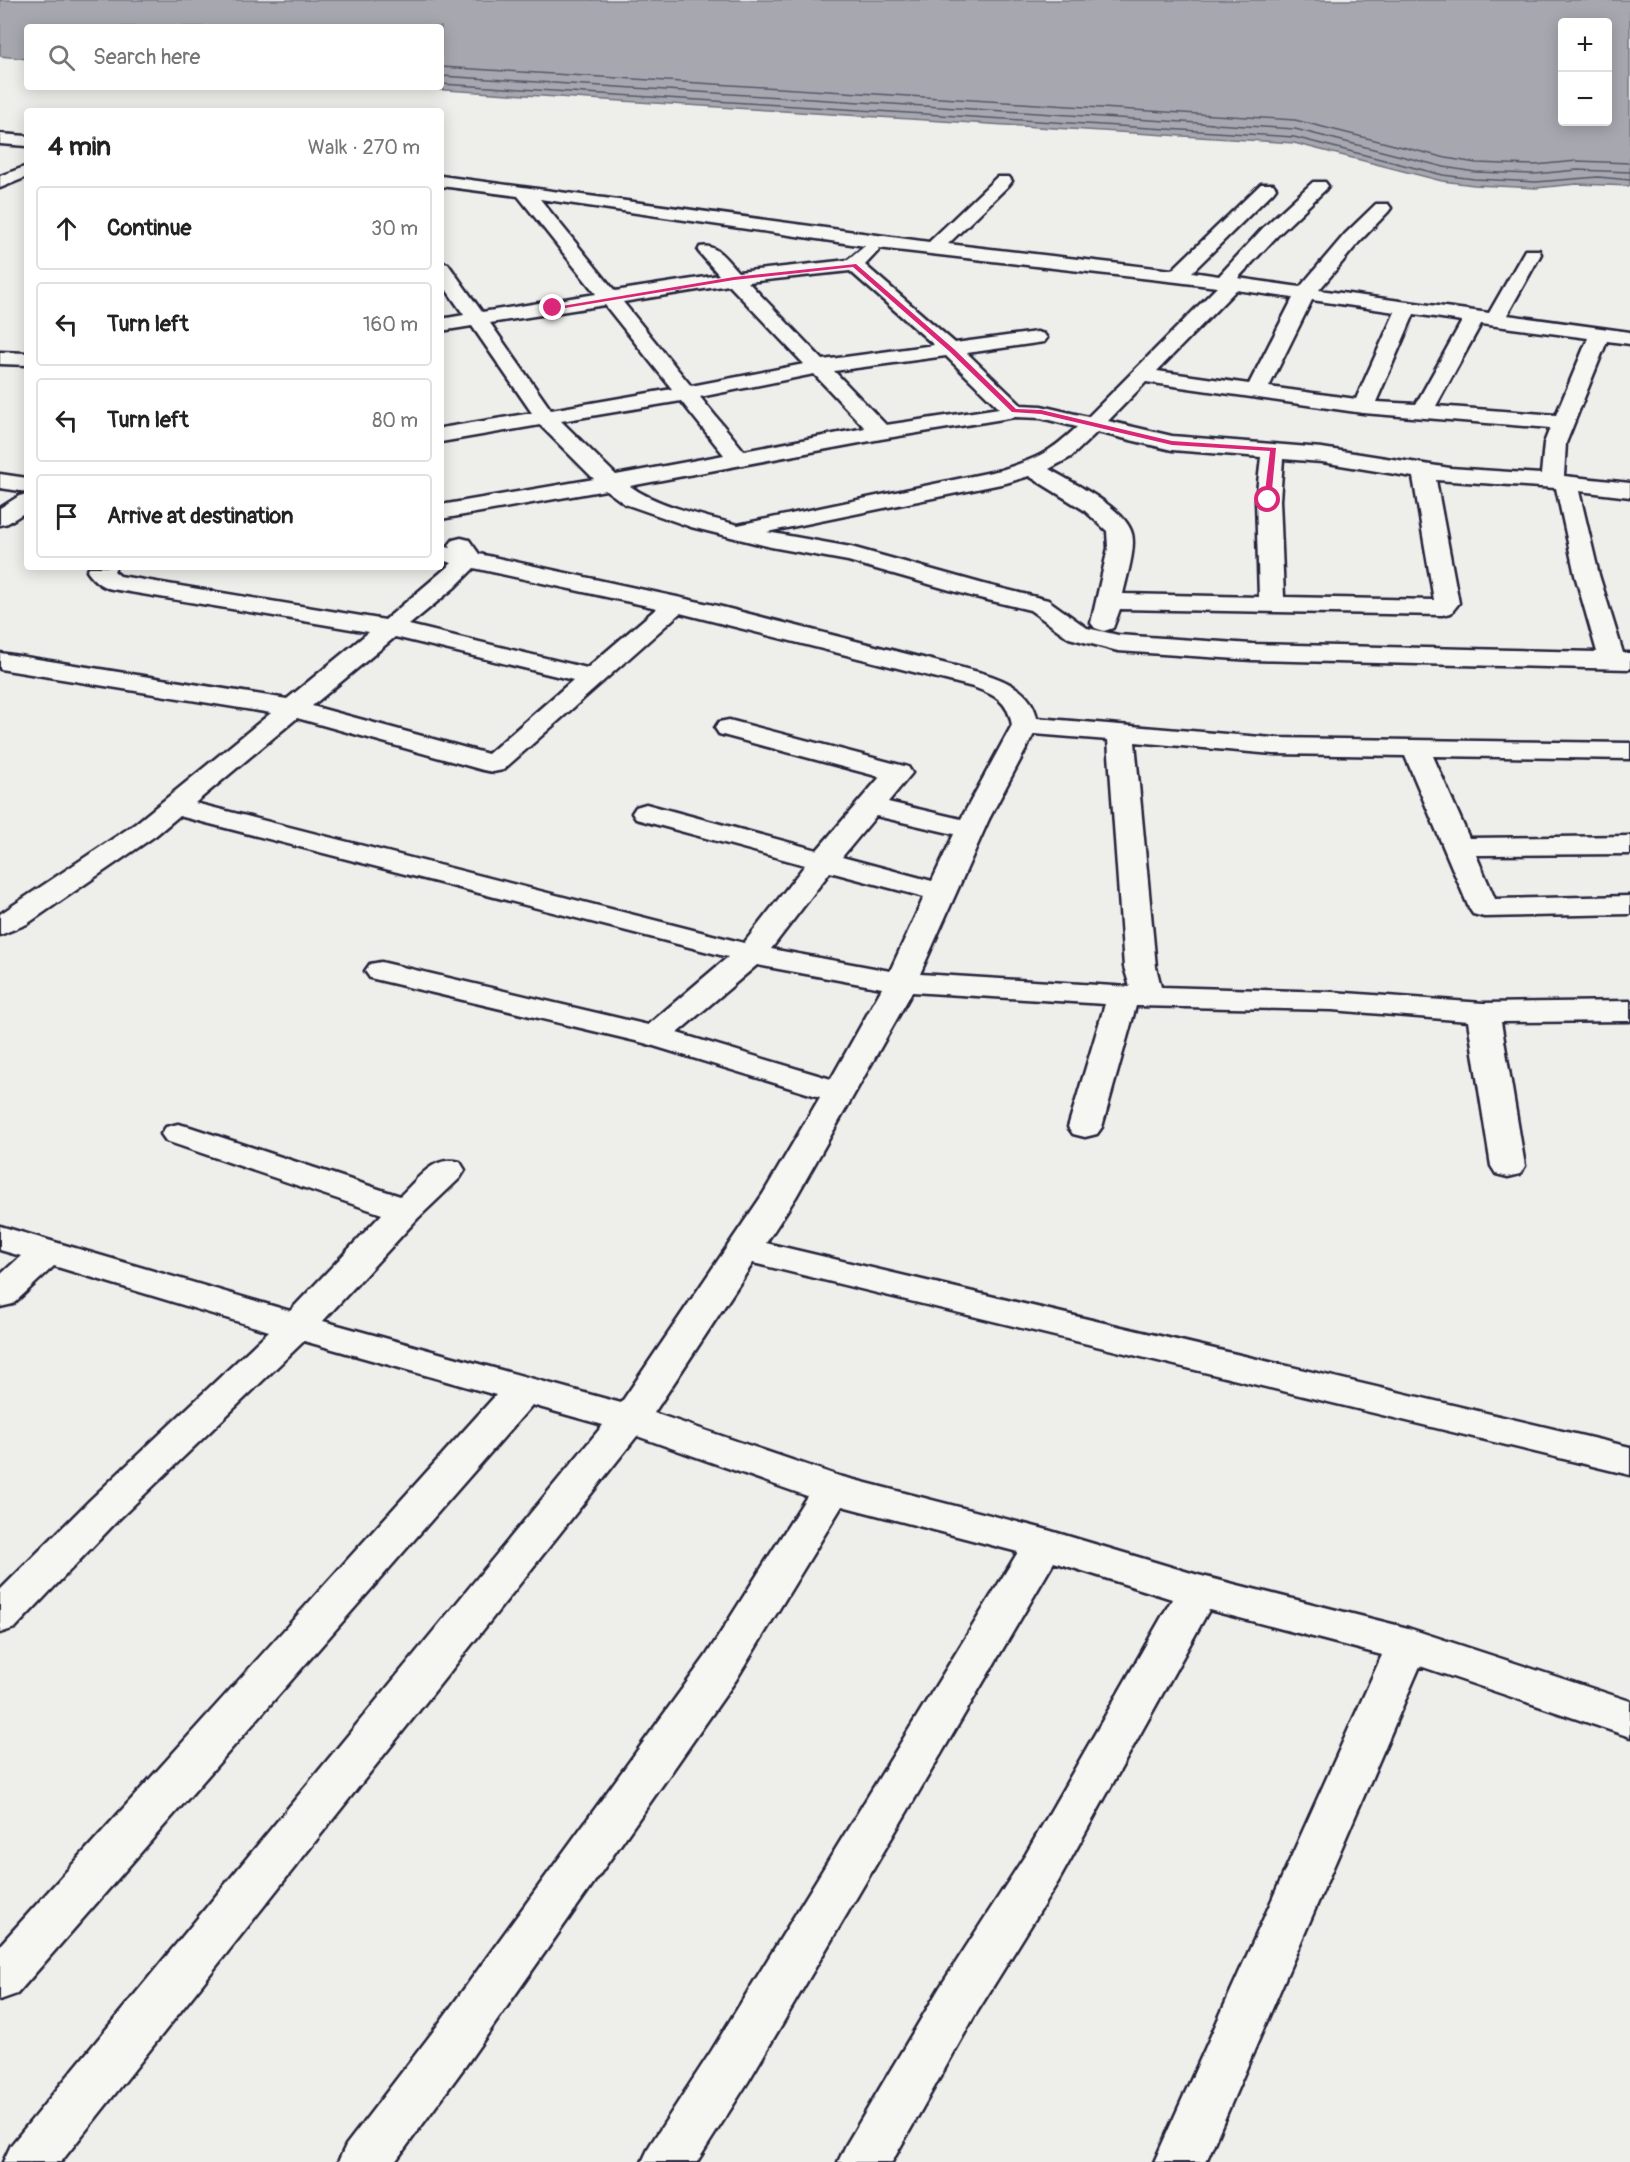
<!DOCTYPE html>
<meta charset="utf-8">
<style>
:root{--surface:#fff;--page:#f6f6f6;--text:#222;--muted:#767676;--line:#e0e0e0}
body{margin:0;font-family:Pangolin,sans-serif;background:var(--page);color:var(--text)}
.controls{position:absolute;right:18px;top:18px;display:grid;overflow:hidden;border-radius:6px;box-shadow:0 3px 15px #0003}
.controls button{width:54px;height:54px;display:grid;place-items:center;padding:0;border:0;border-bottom:2px solid var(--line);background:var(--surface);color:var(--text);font:30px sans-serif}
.stop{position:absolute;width:18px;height:18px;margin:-14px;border:4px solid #db2777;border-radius:50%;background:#fff}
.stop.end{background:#db2777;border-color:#fff;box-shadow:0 2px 6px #0008}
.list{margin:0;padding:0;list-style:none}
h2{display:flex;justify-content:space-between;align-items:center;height:78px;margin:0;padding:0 24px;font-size:26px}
h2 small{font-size:20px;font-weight:400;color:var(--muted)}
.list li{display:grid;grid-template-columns:39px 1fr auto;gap:18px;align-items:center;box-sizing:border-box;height:84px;margin:0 12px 12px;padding:0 12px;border:2px solid var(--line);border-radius:6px}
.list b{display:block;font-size:22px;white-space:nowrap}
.list em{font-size:20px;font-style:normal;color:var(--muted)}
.icon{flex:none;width:33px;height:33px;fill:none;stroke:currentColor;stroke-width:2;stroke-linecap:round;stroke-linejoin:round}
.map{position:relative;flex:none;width:1630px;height:2162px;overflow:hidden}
.search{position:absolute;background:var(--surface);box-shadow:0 3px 15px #0003;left:24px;top:24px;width:420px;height:66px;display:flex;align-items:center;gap:15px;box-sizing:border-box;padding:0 21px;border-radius:6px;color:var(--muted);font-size:22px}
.panel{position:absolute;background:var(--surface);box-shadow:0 3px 15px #0003;left:24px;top:108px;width:420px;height:462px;border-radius:6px}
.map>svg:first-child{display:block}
.water{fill:#a7a7af;stroke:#727281;stroke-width:1.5;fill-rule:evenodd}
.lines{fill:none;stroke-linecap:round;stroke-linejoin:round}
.shore{stroke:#575769;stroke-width:1.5}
.minor-casing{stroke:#22223b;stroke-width:5}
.minor{fill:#f6f6f2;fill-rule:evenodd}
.route{fill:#db2777}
</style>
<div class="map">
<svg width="1630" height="2162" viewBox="0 0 1630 2162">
<rect width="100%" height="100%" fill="#eeeeeb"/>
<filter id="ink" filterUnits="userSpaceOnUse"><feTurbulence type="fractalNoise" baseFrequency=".0167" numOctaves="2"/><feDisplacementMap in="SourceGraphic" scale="12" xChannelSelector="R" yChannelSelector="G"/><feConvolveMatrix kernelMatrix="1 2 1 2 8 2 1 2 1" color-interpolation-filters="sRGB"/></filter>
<g filter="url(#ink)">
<path class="water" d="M0,0H1630V186L1577,184L1536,188L1474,185L1442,181L1294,143L398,87H441V27H27V59L0,56ZM1562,22H1608V122H1562Z"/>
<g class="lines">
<g class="shore">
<polyline points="441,67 1295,120 1446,158 1476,163 1535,165 1577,161 1630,163"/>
<polyline points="441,76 1295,129 1444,167 1475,172 1535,174 1577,170 1630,172"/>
<polyline points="441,84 1294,137 1443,175 1474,179 1536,182 1598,177 1630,180"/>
</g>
<defs>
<g id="minor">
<polygon points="0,134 27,136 27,146 0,144"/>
<polygon points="27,166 27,177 0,188 0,176"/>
<path d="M441,176L929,242L997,177H1009L1012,181L1009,185L948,244L1172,270L1261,184H1273L1276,188L1273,192L1192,272L1219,276L1263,228L1313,182H1325L1328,186L1325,190L1277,236L1238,278L1300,287L1345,234L1376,204H1388L1391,208L1388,212L1359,242L1319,290L1489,313L1525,250H1539L1541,254L1507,315L1630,332V344L1607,341L1566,443L1564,476L1630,483V497L1579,491L1599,575L1623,653H1630V669L1252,660L1118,651L1069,638L1030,610L971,596L848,561L771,547L691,527L625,504L606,490L441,519V505L594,479L540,425L441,442V428L532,413L472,326L441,331V319L464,315L441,282V262L448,264L482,312L596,294L518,196L441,186ZM540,199L865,246L848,260L738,272C727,261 717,243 700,247L698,251L719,275L615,291ZM878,248L1177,282L1217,287L1088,417L1041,406L1021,405L967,353L1044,342L1047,338L1044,334L1037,332L955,343L865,265L879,250ZM850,271L934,345L823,360L748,282ZM729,285L804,364L691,386L623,302ZM1236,290L1293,298L1249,384L1157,371ZM1312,300L1395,312L1356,399L1269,387ZM605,305L672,389L551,410L490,323ZM1414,314L1462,321L1416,404L1376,402ZM1481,324L1588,338L1556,415L1436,406ZM946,356L999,408L886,425L834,371ZM814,374L865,428L744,451L700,397ZM1146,382L1363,413L1550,428L1544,443L1541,474L1450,468L1322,448L1172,436L1108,421ZM681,401L724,455L616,475L561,421ZM1015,417L1041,418L1077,427C1048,454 1038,458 1001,470L738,525C704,516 658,506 630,486L881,439ZM1097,432L1172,450L1261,457L1256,500L1259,597L1123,594C1126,579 1136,549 1132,534C1126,508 1071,482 1049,469L1071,457ZM1283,459L1322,462L1413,477L1434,600L1284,597L1280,500ZM1029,476L1084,510L1107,531L1108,548L1091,623L1095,628L1104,631L1113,628L1120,609L1442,615L1451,613L1459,603L1436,480L1556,488L1575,575L1597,652L1252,644L1118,635L1087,628L1048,600L987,585L851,547L767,532L1006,483Z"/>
<polygon points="0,352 27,353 27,365 0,364"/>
<polygon points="0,474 27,478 27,492 0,488"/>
<polygon points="27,494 27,511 8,523 0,525 0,508 19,496"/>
<path d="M461,538L469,540L479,554L718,606L982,673C1005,680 1032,691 1037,718L1273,738L1630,743V759L1433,756L1469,838L1630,836V854L1476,855L1495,899L1630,896V914L1484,917L1473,914L1469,908L1405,756L1273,754L1135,742L1156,967L1161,987L1332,992L1483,1003L1630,1001V1021L1501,1022L1525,1166L1520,1174L1508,1177L1496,1174L1491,1166L1468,1021L1332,1010L1136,1006L1102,1127L1097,1134L1085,1137L1073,1134L1068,1127L1105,1004L912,992L796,1197L766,1243L1630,1447V1475L753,1263L654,1413L839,1476L1044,1529L1198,1575L1408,1628L1630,1701V1737L1420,1666L1206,2162H1154L1382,1655L1209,1610L1058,1882L974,2017L892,2162H838L846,2145L940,1987L1026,1854L1172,1599L1054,1562L748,2082L697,2162H642L650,2145L712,2050L1018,1552L842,1506L736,1680L466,2065L395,2162H338L346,2145L432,2033L706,1656L807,1496L637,1436L61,2162H3L11,2145L603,1425L532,1405L17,1994L0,2000V1945L496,1395L304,1341L118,1520L15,1628L0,1633V1590L90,1500L269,1331L54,1266L13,1304L0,1307V1275L21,1256L0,1250V1226L290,1311L382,1214L166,1141L161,1134L166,1127L178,1124L190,1127L400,1196C419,1178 433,1155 460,1162L465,1170L460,1178L418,1218L323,1321L621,1403L763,1194L820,1097L644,1043L370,978L365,971L370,964L381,962L648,1025L728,957L179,816L155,836L27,924L0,935V914L135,824L271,713L0,669V653L287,699L369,632L112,589C101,587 93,580 87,571L90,567H116L114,571L120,576L385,620L452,563L441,560V546L451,548L449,545L453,540ZM474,568L657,608L587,668L409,625L455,587ZM680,613L973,687C995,695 1008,701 1012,725L961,819L888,802L912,773L908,767L729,720L719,722L715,728L719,734L880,777L817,850L646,804L636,807L632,813L636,819L805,865L744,943L195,803L297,718L483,770L493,772L503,770ZM395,637L573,680L488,754L312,706ZM1034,734L1108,740L1124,967L1130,987L920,974L989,819ZM876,816L954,834L932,881L842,857ZM830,872L924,897L890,971L771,949ZM757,965L882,988L831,1079L677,1033Z"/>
</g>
</defs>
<use href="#minor" class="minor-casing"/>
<use href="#minor" class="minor"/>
</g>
</g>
<polygon class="route" points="856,264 954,349 1016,409 1041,410 1172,441 1276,448 1271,500 1268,502 1264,500 1270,451 1172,445 1041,414 1012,412 949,351 853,267 734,280 553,310 550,308 734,277"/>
</svg>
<div class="controls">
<button>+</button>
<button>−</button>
</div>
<div class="stop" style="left:1268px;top:500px"></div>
<div class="stop end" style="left:553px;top:308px"></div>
<div class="search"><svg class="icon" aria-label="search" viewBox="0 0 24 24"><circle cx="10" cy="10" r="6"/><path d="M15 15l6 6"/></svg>Search here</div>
<section class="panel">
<h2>4 min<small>Walk · 270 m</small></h2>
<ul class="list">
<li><svg class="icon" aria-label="ahead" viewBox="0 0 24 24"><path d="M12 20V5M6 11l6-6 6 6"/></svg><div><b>Continue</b></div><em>30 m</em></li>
<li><svg class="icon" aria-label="left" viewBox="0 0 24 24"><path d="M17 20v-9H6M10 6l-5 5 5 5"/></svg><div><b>Turn left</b></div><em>160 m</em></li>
<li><svg class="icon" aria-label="left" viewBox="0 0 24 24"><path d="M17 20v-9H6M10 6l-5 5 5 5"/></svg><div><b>Turn left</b></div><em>80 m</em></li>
<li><svg class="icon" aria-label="arrive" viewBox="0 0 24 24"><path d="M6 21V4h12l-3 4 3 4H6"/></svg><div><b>Arrive at destination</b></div></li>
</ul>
</section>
</div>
